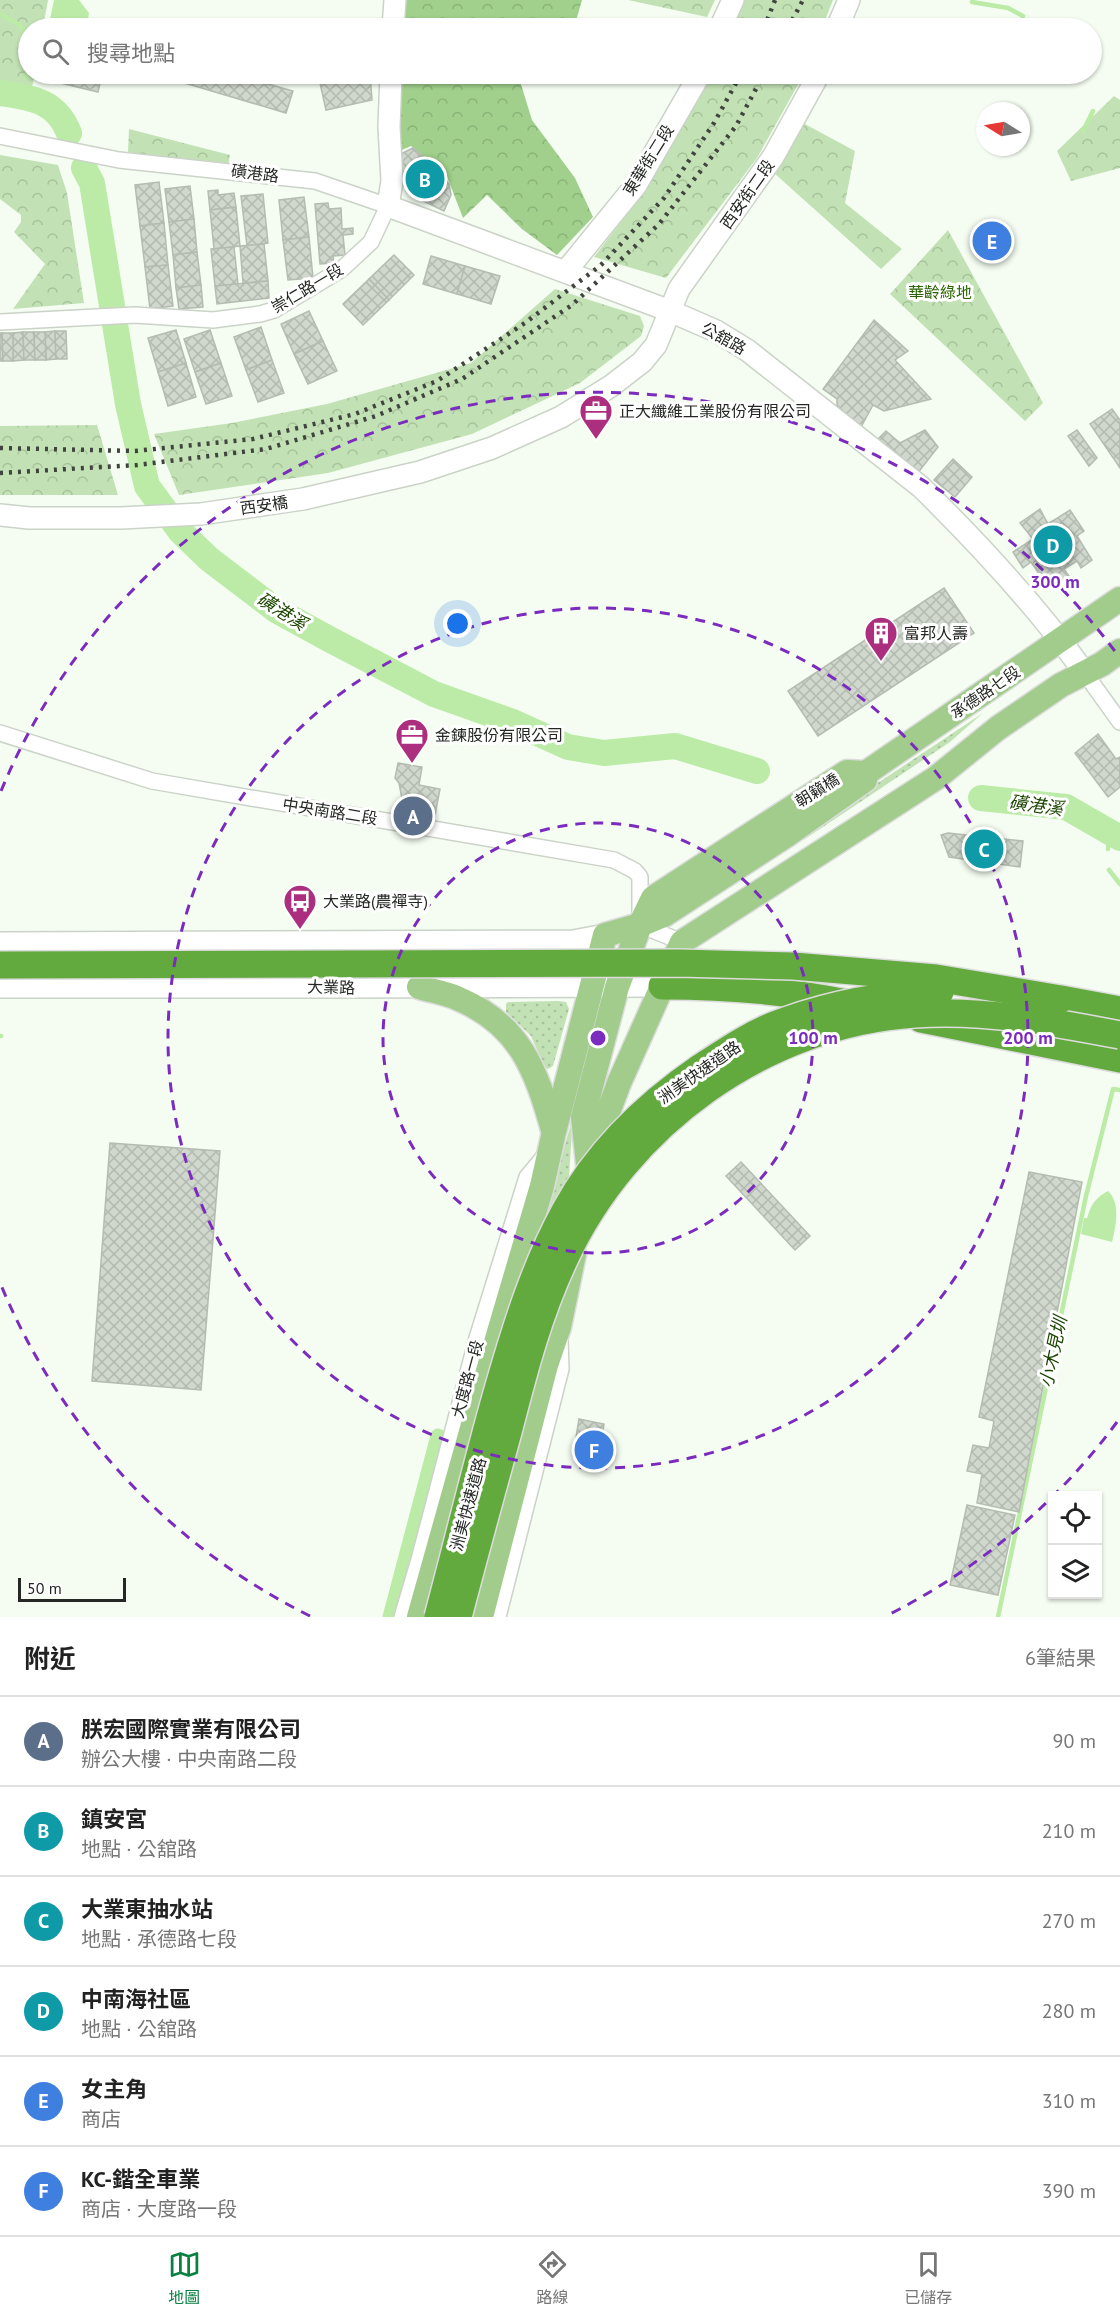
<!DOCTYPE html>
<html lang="zh-TW">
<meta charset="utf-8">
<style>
:root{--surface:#fff;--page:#f2f2f2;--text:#222;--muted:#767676;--line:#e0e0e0;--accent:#0b8043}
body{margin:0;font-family:"PT Sans","Noto Sans TC",sans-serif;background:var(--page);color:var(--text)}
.controls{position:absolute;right:18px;bottom:18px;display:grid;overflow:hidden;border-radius:0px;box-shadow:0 2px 4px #0004}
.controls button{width:54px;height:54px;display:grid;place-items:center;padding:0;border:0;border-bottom:2px solid var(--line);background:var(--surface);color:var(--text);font:30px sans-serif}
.compass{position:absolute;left:976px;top:102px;width:54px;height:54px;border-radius:50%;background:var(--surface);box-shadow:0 2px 4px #0004;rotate:281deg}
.scale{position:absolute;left:18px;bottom:15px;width:108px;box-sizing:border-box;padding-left:6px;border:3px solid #242723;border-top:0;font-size:16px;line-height:21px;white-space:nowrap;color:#242723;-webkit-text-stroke:4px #fff;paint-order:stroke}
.you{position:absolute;left:458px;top:624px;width:21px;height:21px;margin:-15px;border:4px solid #fff;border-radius:50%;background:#1a73e8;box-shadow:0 0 0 9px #1a73e833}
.badge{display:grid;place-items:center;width:39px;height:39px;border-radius:50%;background:var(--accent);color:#fff;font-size:20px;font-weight:700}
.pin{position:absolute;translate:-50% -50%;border:3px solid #fff;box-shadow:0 2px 6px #0006}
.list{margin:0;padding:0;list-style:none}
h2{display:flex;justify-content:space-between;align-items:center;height:78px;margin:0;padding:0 24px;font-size:26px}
h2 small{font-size:20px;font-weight:400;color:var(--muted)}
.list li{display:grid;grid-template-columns:39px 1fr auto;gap:18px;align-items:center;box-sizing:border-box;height:90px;padding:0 24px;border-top:2px solid var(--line)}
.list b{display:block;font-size:22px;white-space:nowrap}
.list p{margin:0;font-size:20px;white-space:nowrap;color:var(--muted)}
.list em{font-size:20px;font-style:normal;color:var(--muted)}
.icon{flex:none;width:33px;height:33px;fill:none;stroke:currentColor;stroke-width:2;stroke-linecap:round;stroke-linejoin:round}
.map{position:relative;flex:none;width:1120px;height:1617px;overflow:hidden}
.search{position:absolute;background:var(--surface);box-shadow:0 2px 4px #0004;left:18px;right:18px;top:18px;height:66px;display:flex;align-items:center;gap:15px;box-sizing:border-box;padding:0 21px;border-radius:33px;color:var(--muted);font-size:22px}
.sheet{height:618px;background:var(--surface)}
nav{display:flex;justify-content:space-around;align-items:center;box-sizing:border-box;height:84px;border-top:2px solid var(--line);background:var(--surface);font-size:16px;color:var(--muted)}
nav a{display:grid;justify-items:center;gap:3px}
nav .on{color:var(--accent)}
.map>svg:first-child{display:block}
.grass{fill:url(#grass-dots)}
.forest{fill:url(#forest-crowns)}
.park{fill:url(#park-crowns)}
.water{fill:#bbeba6}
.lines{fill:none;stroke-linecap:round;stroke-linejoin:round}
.stream{stroke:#bbeba6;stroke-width:4.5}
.canal{stroke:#bbeba6;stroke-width:15}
.river{stroke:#bbeba6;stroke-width:26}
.building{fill:url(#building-cross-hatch);stroke:#b4bcb1;stroke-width:1.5}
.street-casing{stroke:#cbd3c8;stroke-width:18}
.secondary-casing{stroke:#cbd3c8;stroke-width:24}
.primary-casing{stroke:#dcdcdc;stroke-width:27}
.highway-casing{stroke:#dcdcdc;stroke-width:30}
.street{stroke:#fff;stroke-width:15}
.secondary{stroke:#fff;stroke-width:21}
.primary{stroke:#a1cc8b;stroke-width:24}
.highway{stroke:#63aa3e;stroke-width:27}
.rail{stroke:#40433e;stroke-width:4.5;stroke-dasharray:3 6;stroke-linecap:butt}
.highway-bridge-casing{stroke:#dcdcdc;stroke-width:30;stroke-linecap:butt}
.highway-bridge{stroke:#63aa3e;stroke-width:27}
.ring{fill:none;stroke:#7b2cbf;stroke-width:3;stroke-dasharray:10 8}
.labels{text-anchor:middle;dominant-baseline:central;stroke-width:6;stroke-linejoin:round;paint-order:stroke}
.street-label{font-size:16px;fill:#242723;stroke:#fff}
.park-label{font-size:16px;fill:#2a6300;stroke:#fff}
.poi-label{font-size:16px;fill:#242723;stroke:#fff;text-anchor:start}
.water-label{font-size:18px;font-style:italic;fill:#1c4600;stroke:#fff}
.centre{fill:#7b2cbf;stroke:#fff;stroke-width:3}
.ring-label{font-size:18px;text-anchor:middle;font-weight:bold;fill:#7b2cbf;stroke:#fff;stroke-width:6;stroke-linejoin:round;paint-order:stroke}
</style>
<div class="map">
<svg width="1120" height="1617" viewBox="0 0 1120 1617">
<defs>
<pattern id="grass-dots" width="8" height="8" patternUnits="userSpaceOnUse" patternTransform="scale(1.5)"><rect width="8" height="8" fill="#c2e2b5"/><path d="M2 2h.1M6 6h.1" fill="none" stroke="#a7c29b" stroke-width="1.8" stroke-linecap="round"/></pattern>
<pattern id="forest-crowns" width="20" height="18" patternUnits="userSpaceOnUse" patternTransform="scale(1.5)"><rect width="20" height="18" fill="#a0d08c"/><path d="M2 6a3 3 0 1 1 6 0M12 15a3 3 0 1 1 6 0" fill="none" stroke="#8ab378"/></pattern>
<pattern id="park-crowns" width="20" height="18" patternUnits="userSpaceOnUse" patternTransform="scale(1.5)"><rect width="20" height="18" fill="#c2e2b5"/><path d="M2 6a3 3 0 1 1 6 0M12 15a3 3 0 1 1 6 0" fill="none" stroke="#a7c29b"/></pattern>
<pattern id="building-cross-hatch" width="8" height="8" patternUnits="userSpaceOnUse" patternTransform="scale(1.5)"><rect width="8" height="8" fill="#d0d8cd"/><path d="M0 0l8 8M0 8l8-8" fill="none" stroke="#b2b9b0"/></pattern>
</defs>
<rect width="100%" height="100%" fill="#f5fdf2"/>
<g class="grass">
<polygon points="983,713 950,742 802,841 855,798"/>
<polygon points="558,1001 566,1002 569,1009 553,1066 548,1069 545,1068 531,1036 506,1012 506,1004 508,1002"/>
<polygon points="573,1117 568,1191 534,1251"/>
</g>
<g class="forest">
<polygon points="403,0 582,0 574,28 402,28"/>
<polygon points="400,74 534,74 519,78 532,120 575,178 593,217 557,255 522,229 487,195 463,218 446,174 411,146 397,152"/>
</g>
<g class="park">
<polygon points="0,0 48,0 43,28 28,28 28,74 35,74 30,96 0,88"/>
<polygon points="628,0 715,0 707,17"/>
<polygon points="745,0 833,0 822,28 732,28"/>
<polygon points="711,74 804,74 757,158 666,278 594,257 644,192"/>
<polygon points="1114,96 1120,100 1120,168 1071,181 1057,151"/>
<polygon points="803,123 855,151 845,203 902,249 881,269 774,173"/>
<polygon points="129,129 230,155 228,166 128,152"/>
<polygon points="0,155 58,165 67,193 84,303 13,309 45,264 14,232 21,222 21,215 0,199"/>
<polygon points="948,230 1043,403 1025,421 890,294"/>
<polygon points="555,289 640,316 644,326 641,336 580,383 472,434 328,473 179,495 154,434 232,423 327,404 471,363"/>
<polygon points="97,425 118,495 0,495 0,426"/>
</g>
<g class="water">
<polygon points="54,0 79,0 89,13 87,27 50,19"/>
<path d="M1108,1191C1120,1202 1117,1223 1112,1242L1081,1234L1084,1218H1087C1091,1205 1095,1198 1108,1191Z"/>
</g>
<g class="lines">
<g class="stream">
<polyline points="972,2 1008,8 1023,16"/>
<polyline points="0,14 20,25 28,38"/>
<polyline points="26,78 28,65"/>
<polyline points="1083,131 1093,111"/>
<polyline points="1108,849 1109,831"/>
<polyline points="1109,870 1120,884"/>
<polyline points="0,1036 1,1036"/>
<polyline points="998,1617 1086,1196 1113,1089 1120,1090"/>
</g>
<polyline class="canal" points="390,1617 438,1436"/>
<g class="river">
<path d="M0,93C32,98 56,100 69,133"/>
<polyline points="84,168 92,183 128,404 147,486 181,532 209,559 276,610 329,639 434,694 513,722 568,747 604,753 675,746 757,771"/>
<polyline points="981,798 1066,807 1120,838"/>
</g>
</g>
<g class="building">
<polygon points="366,25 367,28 334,28"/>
<polygon points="36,74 102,74 98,92 35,77"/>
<polygon points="162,74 233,74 293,91 286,113 161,76"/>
<polygon points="318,74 370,74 372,100 326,110"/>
<polygon points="413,148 431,163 449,184 451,195 444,211 421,200 410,188 403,174 399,155"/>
<polygon points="159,182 164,223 140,226 135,185"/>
<polygon points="190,186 194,219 169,222 165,189"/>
<polygon points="218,190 218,195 234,193 236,207 210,210 208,191"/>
<polygon points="263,194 268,243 247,246 241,196"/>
<polygon points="304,197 309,237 283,240 279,200"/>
<polygon points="328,203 329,209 341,208 342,229 353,228 353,234 343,235 345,255 333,256 334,263 320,264 315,204"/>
<polygon points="236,207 240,246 214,249 210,210"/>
<polygon points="194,219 197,252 173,255 169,222"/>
<polygon points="164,223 168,265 145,267 140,226"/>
<polygon points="309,237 313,278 288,280 283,240"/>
<polygon points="264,244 268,281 243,283 240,246"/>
<polygon points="234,247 238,284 215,286 211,249"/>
<polygon points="197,252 201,285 176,288 173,255"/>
<polygon points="394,255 414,275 389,300 369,279"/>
<polygon points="431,256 465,266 457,294 423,284"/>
<polygon points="168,265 173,306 150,309 145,267"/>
<polygon points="465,266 500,276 491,304 457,294"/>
<polygon points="369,279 389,300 363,325 343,304"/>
<polygon points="268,281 269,298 217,304 215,286"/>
<polygon points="201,285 203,307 179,309 176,288"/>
<polygon points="309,311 323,341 294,354 281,324"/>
<polygon points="874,320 908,351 895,360 931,399 884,411 873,405 860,429 837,412 837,399 823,389"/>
<polygon points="261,327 272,360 246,370 234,337"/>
<polygon points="176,330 186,363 158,372 148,338"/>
<polygon points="210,330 221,363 195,372 184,339"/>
<polygon points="55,331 56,359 46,360 45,332"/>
<polygon points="55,331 66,331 67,359 56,359"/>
<polygon points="23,332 24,360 13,361 13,333"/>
<polygon points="23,332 34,332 35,360 24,360"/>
<polygon points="34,332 45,332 46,360 35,360"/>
<polygon points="0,333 2,333 3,361 0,361"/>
<polygon points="2,333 13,333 13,361 3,361"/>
<polygon points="323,341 337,371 308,384 294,354"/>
<polygon points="272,360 284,393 258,402 246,370"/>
<polygon points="186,363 196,397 168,406 158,372"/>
<polygon points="221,363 232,396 206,404 195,372"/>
<polygon points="1112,409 1120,420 1120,468 1090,424"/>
<polygon points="925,430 938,447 917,474 876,441 886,431 900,443"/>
<polygon points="1077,430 1097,458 1089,466 1068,436"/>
<polygon points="953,459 972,477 955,497 934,480"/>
<polygon points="1040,509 1048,524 1070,510 1084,531 1077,536 1092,560 1081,568 1077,561 1064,569 1069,576 1049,589 1031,562 1023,568 1013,552 1033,539 1020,523"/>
<polygon points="944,588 974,633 818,736 788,691"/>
<polygon points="1098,734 1116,759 1120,757 1120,787 1108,797 1075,753"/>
<polygon points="398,763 422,767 419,785 440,789 434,820 413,816 416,802 402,799 399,783 395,778"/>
<polygon points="948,833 1023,841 1020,867 949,857 941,835"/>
<polygon points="110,1143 220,1151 201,1390 92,1381"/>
<polygon points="741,1162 810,1236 795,1250 726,1176"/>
<polygon points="1029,1172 1082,1182 1019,1512 977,1503 982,1474 967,1471 973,1445 989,1448 994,1421 979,1417"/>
<polygon points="579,1419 604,1424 598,1461 573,1456"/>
<polygon points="967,1505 1015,1515 998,1595 950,1585"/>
</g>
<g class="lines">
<defs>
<g id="street">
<polyline points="0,136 119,160 315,181 388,206 371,242 342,269 274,310 260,314 213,320 135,315 0,322"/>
<polyline points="1084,672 1120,722"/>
<polyline points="0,733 152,781 614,860 635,871 640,877 640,925 682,942"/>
<polyline points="402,1617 420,1556 477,1338 527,1177 546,1154"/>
<polyline points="498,1617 561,1369 560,1340"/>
</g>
<g id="secondary">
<polyline points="393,28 395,0"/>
<polyline points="720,28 733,0"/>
<polyline points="837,28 849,0"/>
<path d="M391,74L389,127L392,181L388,206L670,311L716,331L747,350L921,487C980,545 1036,605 1084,672"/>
<polyline points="566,271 636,185 700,74"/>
<polyline points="0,515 29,518 121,518 201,514 303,499 420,472 492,448 561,417 611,386 642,362 656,345 679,289 773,157 819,74"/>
<polyline points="0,943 573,941 605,935"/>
<path d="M0,987C221,986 441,988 662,986"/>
</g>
<g id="primary">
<path d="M419,987C432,991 447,993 459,999C520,1025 536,1070 553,1130"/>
<polyline points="588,1164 583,1117 617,987 640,925 653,898 847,772 866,773 1120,599"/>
<polyline points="591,1169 606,1118 619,1083 682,942 936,778 998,728 1061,685 1102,664 1120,651"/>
<polyline points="419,1617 499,1332 542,1186 554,1132 605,935 640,925 664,915 787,835 865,780 866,773"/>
<polyline points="481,1617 546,1365 559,1327 574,1254"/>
</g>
<g id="highway">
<path d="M662,986C725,986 789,991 852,1004"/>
<polyline points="1061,999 1120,1010"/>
<polyline points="921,1019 1120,1059"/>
</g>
</defs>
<use href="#street" class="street-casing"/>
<use href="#secondary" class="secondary-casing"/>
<use href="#primary" class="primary-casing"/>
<use href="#highway" class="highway-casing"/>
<use href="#street" class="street"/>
<use href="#secondary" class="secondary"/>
<use href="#primary" class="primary"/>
<use href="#highway" class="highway"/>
<g class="rail">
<polyline points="764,28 775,0"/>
<polyline points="788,28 803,0"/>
<polyline points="0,448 135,451 253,439 355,414 437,381 525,323 601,265 664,198 714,123 741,74"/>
<polyline points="0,473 137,465 266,449 376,416 462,379 572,305 659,224 736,126 764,74"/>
</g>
<defs>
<g id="highway-bridge">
<polyline points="0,965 679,963 793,966 936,978 1061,999"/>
<path d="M438,1617C458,1542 476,1467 497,1393C515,1330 534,1268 565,1211C597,1152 647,1104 701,1067C727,1050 755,1031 785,1021C835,1003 888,994 940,992"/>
<path d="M458,1617C474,1555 491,1494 508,1432C523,1374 538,1315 564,1260C627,1124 764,1024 915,1014C984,1009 1052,1022 1120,1035"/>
</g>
</defs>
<use href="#highway-bridge" class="highway-bridge-casing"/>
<use href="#highway-bridge" class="highway-bridge"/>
</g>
<g class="ring">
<circle cx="598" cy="1038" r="215"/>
<circle cx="598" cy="1038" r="430"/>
<path d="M1117 1422A646 646 0 0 1 886 1616M310 1616A646 646 0 0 1 1 1285M1 791A646 646 0 0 1 1117 654"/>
</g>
<defs>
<symbol id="office-pin" viewBox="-11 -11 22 30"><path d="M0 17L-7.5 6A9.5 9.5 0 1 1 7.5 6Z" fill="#ac2e7e" stroke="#fff"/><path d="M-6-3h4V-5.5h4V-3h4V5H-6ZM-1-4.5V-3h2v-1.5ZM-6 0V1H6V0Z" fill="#fff"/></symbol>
<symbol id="building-pin" viewBox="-11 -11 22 30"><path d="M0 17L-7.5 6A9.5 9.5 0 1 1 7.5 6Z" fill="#ac2e7e" stroke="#fff"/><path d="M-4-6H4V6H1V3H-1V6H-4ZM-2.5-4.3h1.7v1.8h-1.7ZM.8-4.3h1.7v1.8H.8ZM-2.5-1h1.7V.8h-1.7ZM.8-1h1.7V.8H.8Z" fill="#fff"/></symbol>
<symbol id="bus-pin" viewBox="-11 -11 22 30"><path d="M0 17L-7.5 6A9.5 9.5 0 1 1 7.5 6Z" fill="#ac2e7e" stroke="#fff"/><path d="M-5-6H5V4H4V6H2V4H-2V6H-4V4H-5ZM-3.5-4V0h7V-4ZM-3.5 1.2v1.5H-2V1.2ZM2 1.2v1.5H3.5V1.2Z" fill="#fff"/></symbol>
</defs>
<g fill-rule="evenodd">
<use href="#office-pin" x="577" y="392" width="38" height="52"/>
<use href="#building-pin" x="862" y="614" width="38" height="52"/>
<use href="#office-pin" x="393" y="716" width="38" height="52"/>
<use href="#bus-pin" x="281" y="882" width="38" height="52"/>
</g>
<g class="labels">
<g class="street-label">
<text transform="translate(648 160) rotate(-58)">東華街二段</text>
<text transform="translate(255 173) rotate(7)">磺港路</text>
<text transform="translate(747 194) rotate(-55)">西安街二段</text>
<text transform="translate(307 288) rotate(-31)">崇仁路一段</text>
<text transform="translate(724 338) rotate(29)">公舘路</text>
<text transform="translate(264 505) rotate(-8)">西安橋</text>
<text transform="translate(985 692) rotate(-34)">承德路七段</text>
<text transform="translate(817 790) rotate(-32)">朝籟橋</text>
<text transform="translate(330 811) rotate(9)">中央南路二段</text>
<text transform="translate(331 987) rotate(1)">大業路</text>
<text transform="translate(699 1072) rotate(-35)">洲美快速道路</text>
<text transform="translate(467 1379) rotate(-75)">大度路一段</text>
<text transform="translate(468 1504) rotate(-75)">洲美快速道路</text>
</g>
<g class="park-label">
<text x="940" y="292">華齡綠地</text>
</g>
<g class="poi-label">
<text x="619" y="411">正大纖維工業股份有限公司</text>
<text x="904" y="633">富邦人壽</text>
<text x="435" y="735">金鍊股份有限公司</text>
<text x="323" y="901">大業路(農禪寺)</text>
</g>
<g class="water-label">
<text transform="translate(282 611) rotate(32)">磺港溪</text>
<text transform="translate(1036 805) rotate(8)">磺港溪</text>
<text transform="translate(1053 1352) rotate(-78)">小木見圳</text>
</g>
</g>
<circle cx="598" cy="1038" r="9" class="centre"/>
<g class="ring-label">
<text x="1055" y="588">300 m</text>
<text x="813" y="1044">100 m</text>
<text x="1028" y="1044">200 m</text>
</g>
</svg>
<div class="controls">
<button><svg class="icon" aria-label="locate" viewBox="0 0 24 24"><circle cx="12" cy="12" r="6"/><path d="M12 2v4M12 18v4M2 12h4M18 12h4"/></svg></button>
<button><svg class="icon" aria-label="layers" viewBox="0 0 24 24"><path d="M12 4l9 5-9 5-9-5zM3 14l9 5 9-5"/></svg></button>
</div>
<svg class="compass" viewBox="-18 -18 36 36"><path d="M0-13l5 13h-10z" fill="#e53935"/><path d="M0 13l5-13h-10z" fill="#767676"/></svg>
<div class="scale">50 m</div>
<div class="you"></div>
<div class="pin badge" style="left:413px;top:816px;background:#5c6f8a">A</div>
<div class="pin badge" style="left:425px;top:179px;background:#0f9aa8">B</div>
<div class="pin badge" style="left:984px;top:849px;background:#0f9aa8">C</div>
<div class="pin badge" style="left:1053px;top:545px;background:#0f9aa8">D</div>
<div class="pin badge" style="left:992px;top:241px;background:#3f7fe0">E</div>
<div class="pin badge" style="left:594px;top:1450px;background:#3f7fe0">F</div>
<div class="search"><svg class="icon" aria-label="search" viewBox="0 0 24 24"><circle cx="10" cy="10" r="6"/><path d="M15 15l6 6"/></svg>搜尋地點</div>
</div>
<section class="sheet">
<h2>附近<small>6筆結果</small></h2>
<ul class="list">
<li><span class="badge" style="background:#5c6f8a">A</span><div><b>朕宏國際實業有限公司</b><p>辦公大樓 · 中央南路二段</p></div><em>90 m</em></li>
<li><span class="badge" style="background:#0f9aa8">B</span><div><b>鎮安宮</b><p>地點 · 公舘路</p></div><em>210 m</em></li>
<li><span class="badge" style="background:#0f9aa8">C</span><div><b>大業東抽水站</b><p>地點 · 承德路七段</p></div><em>270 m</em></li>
<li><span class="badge" style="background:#0f9aa8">D</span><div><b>中南海社區</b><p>地點 · 公舘路</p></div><em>280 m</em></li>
<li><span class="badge" style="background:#3f7fe0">E</span><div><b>女主角</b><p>商店</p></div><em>310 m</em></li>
<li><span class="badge" style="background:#3f7fe0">F</span><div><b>KC-鍇全車業</b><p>商店 · 大度路一段</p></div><em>390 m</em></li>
</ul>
</section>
<nav>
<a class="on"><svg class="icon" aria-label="map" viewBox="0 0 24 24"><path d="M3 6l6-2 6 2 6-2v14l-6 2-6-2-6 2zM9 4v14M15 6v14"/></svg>地圖</a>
<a><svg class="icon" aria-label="directions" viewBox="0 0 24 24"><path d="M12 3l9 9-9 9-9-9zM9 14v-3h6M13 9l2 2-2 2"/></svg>路線</a>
<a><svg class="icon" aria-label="saved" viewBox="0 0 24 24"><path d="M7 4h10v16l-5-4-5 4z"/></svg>已儲存</a>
</nav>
